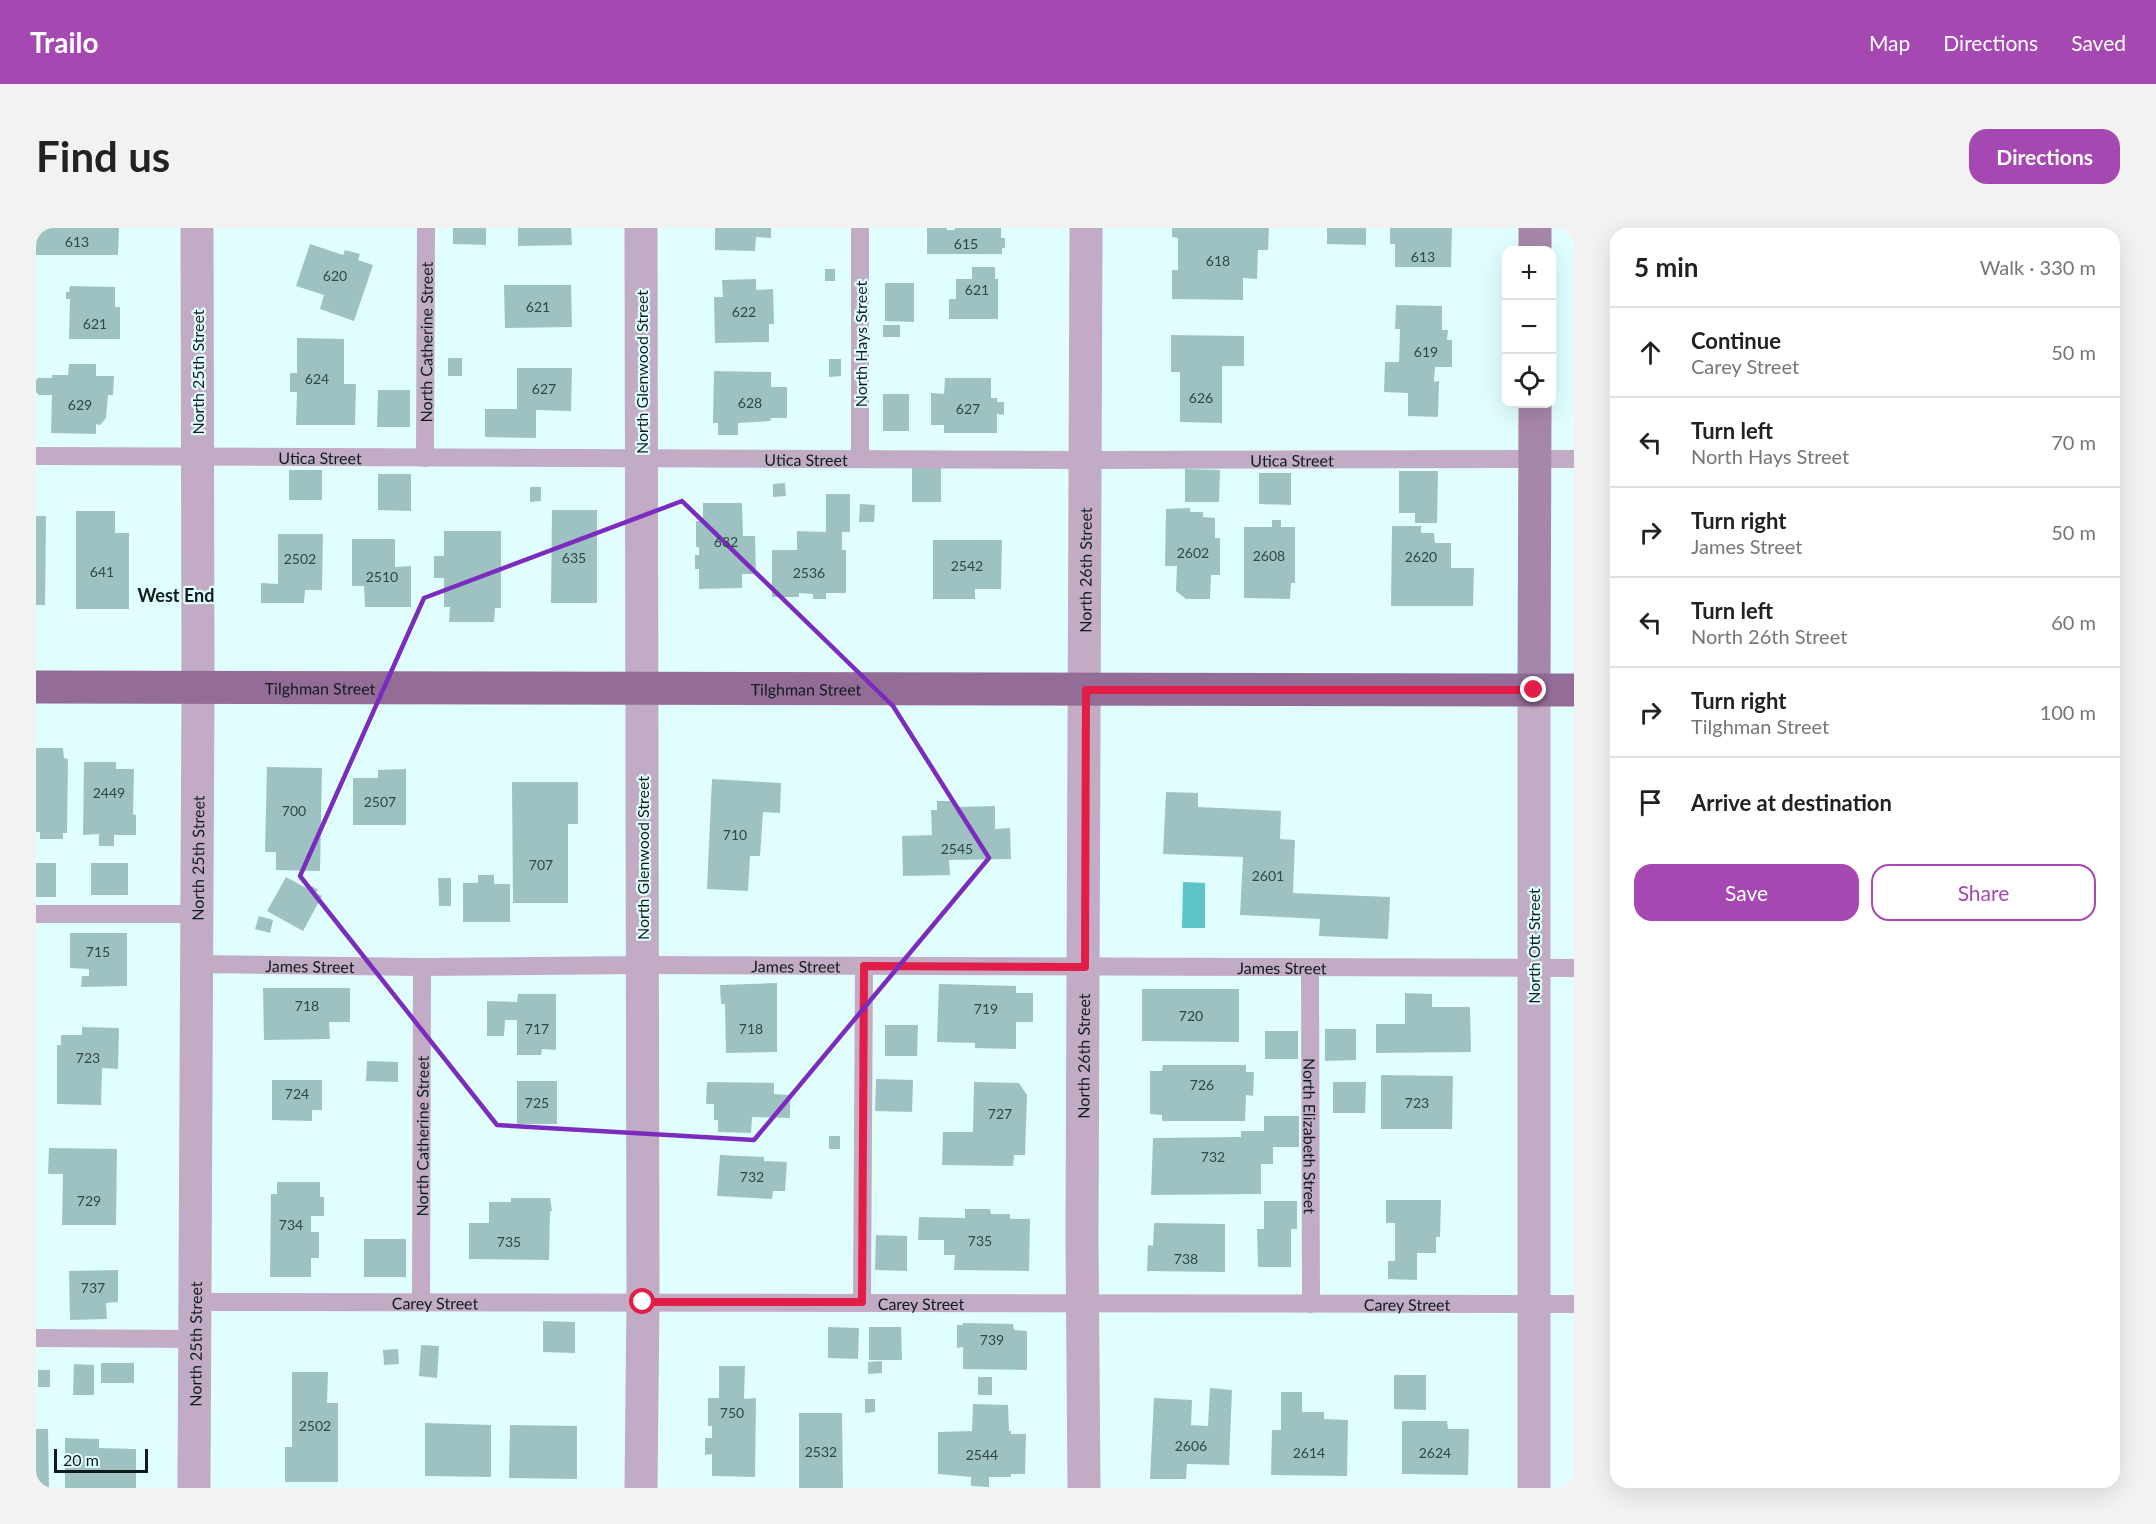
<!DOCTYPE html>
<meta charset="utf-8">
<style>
:root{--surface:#fff;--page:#f2f2f2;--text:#222;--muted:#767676;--line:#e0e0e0;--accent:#a648b2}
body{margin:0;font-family:Lato,sans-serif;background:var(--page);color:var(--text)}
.controls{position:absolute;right:18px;top:18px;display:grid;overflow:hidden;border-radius:12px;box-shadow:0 6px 24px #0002}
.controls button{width:54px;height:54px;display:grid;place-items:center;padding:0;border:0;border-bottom:2px solid var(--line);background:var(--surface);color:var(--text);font:30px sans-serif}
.scale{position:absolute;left:18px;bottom:15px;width:94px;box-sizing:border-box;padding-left:6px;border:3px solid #0f1c1c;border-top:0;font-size:16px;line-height:21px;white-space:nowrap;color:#0f1c1c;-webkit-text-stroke:4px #e1fefe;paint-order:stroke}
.stop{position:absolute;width:18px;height:18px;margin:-14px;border:4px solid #e11d48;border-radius:50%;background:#fff}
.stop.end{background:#e11d48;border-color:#fff;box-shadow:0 2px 6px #0008}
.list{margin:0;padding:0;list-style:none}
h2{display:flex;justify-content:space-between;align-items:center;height:78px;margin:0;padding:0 24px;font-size:26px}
h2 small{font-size:20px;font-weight:400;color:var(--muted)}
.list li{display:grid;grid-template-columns:39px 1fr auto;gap:18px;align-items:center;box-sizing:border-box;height:90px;padding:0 24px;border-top:2px solid var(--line)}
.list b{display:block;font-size:22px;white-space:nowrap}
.list p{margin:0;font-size:20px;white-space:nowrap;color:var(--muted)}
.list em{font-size:20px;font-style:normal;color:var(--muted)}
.actions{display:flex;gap:12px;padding:18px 24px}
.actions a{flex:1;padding:14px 0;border:2px solid var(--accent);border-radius:18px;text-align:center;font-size:21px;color:var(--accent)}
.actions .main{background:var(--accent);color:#fff}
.icon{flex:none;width:33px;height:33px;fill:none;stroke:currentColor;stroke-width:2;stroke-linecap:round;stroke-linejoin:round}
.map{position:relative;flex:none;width:1538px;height:1260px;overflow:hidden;border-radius:18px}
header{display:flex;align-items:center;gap:36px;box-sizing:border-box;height:84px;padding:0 30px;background:var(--accent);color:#fff}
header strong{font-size:28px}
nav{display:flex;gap:33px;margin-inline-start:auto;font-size:21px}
.intro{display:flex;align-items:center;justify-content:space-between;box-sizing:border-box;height:144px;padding:0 36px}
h1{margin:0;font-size:42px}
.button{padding:15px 27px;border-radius:18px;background:var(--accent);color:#fff;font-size:21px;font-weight:700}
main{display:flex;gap:36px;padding:0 36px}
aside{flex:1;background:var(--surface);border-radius:18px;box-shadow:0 6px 24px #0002}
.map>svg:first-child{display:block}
.water{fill:#5ec5c7}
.building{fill:#9ec2c2}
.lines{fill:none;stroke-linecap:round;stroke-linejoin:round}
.lane{stroke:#c2abc4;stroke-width:18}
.street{stroke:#c2abc4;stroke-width:33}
.secondary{stroke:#a786ab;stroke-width:33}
.primary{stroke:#936c98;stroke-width:33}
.route{stroke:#e11d48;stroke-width:8}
.marked{fill:none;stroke:#7b2cbf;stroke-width:4.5;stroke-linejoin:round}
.labels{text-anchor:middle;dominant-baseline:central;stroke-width:4.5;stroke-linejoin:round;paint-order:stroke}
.number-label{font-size:14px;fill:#334646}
.street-label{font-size:16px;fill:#0f1c1c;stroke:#e1fefe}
.neighbourhood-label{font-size:18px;font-weight:bold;fill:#0f1c1c;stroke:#e1fefe}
</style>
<header>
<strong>Trailo</strong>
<nav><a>Map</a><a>Directions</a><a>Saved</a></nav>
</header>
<div class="intro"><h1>Find us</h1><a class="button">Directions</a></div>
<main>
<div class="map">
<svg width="1538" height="1260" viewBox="0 0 1538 1260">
<rect width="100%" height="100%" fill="#e1fefe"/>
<polygon class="water" points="1147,654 1169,655 1169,700 1146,700"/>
<g class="building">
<polygon points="0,0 83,0 82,27 0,27"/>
<polygon points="417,0 450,0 450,17 417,16"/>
<polygon points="482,0 535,0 536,17 482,18"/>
<polygon points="679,0 735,0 735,10 720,9 719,23 679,22"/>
<polygon points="891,0 911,0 911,2 919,2 919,0 965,0 965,10 969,10 969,20 966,20 966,26 891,26"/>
<polygon points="1136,0 1233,0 1232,22 1222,22 1221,51 1207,50 1207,72 1136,71 1136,42 1142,42 1142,10 1136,9"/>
<polygon points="1291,0 1330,0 1330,17 1291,16"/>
<polygon points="1354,0 1416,0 1415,39 1359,39 1359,16 1354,16"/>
<polygon points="274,16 307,27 309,22 324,26 322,32 337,37 318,93 284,81 288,67 260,58"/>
<polygon points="936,39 959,39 959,51 962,51 962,91 913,91 913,71 920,71 920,51 936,51"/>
<rect x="789" y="41" width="10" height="12"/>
<polygon points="720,51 720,62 737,61 738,96 733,96 733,114 679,115 678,69 687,69 686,52"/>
<polygon points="849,55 878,55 878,94 849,93"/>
<polygon points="468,57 535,57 536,99 469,100"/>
<polygon points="34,58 79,59 79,79 84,79 84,111 33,111 34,71 30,71 30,64 33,64"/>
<polygon points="1360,77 1406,78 1406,102 1412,102 1411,112 1416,112 1416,139 1399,139 1398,154 1403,153 1402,189 1372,188 1372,165 1348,164 1349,134 1363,134 1364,101 1359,101"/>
<rect x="847" y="97" width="17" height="12"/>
<polygon points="1135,107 1208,108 1208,138 1186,138 1186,195 1144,194 1144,144 1135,144"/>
<polygon points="261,110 308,111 308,156 320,156 319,197 260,197 261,164 254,164 254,145 261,145"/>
<rect x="412" y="130" width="14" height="18"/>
<polygon points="793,131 805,131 805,148 793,149"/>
<polygon points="33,136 60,136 60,148 78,148 77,167 72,167 70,190 64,197 60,196 60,206 15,205 16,167 3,167 0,164 0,152 2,150 16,150 16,147 32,147"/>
<polygon points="481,140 536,140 535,183 500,182 500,210 449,209 449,181 481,181"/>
<polygon points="678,143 735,144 735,159 751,159 751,190 735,190 734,193 702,195 702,207 682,207 682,195 677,195"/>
<polygon points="909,150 955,150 955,170 961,170 961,174 968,174 968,187 961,186 961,205 908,205 908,197 895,197 895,165 908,166"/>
<polygon points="342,162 374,162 374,199 341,199"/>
<rect x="847" y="166" width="26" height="37"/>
<rect x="876" y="237" width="29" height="37"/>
<polygon points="1149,241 1184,242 1183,274 1149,274"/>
<rect x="253" y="242" width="33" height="30"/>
<polygon points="1363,243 1402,243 1401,295 1379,295 1379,285 1363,285"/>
<polygon points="1223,245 1255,245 1255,277 1223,276"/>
<polygon points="342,246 375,246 375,283 342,282"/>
<polygon points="749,255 750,268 737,269 737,256"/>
<polygon points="494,259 505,259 505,273 494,274"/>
<polygon points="790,266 814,266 814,304 806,304 806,322 810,322 810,365 790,365 790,371 777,371 777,366 763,365 763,369 736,369 736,322 761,322 761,303 790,304"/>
<polygon points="667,275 706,275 707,308 719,308 720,346 706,346 706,360 663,361 663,341 659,341 659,327 663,327 663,319 660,319 660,293 667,293"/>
<polygon points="824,276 839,277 838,294 823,294"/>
<polygon points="1154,280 1154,284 1167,284 1167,289 1179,290 1179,310 1184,310 1184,347 1175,347 1174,371 1150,371 1140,363 1141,338 1129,338 1130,281"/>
<polygon points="516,282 561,282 561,375 515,375"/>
<polygon points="40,283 79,283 79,305 93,305 93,381 40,381"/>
<polygon points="0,288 10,288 9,377 0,377"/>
<polygon points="1236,292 1245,292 1245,299 1259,299 1259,355 1255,355 1254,371 1208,370 1208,299 1236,299"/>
<polygon points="1356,298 1385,298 1385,305 1398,305 1399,315 1415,315 1415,340 1438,340 1437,378 1355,378"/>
<polygon points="408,303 465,303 465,380 459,380 458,394 413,394 414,379 408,379 408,350 398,350 398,328 408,328"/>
<polygon points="242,306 287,306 286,362 269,362 268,375 225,375 225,355 242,356"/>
<polygon points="316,311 359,311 359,339 375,338 375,379 329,379 328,358 316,358"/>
<polygon points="897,312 966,312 965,361 939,361 939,371 897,371"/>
<polygon points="0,520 27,520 28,530 32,531 31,605 27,605 27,611 4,611 4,604 0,604"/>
<polygon points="48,534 80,534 80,541 98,541 97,586 100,587 100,607 78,607 78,618 63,618 63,606 47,607"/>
<polygon points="231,539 286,540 284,643 240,642 240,624 229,624"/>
<polygon points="370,541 370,597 317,597 317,550 342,550 342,542"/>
<polygon points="676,551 745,555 744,585 727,584 724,628 714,628 712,663 671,661"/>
<polygon points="476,554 542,554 542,596 532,596 532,675 477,675"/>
<polygon points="1130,564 1162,565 1162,579 1245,583 1244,611 1259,612 1257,665 1354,669 1352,711 1283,708 1284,691 1204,687 1207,629 1127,626"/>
<polygon points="901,573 920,573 920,579 959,578 959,601 974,600 975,631 913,632 914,647 867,648 866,608 896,607 895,582 901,582"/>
<rect x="0" y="635" width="20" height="34"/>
<rect x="55" y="635" width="37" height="32"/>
<polygon points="442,647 458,647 458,656 474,656 474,694 427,694 427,655 442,655"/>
<polygon points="250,649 274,662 276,658 282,662 280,665 286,668 267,703 231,683"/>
<polygon points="402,650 415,650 415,678 403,678"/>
<polygon points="223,688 237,692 234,705 219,701"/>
<polygon points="34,705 91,705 91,758 45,759 46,748 53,748 53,741 34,740"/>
<polygon points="741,755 741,824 690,825 689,776 685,776 684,757"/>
<polygon points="903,756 980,758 980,765 997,765 997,794 980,794 980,821 939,820 939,815 901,814"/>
<polygon points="227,760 314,760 314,794 293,794 294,811 228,812"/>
<polygon points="1106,761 1203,761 1203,814 1106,813"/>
<polygon points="1369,765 1396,766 1396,779 1434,779 1435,824 1340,825 1340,796 1369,796"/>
<polygon points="482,766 520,766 520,822 506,821 505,827 481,827 481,792 469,792 468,808 451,808 451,773 481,774"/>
<polygon points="849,797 882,797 881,828 849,828"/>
<polygon points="46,799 83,800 82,841 66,840 65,877 21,876 21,817 25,817 25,807 46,807"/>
<polygon points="1289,801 1320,801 1320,832 1289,833"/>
<rect x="1229" y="803" width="33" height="28"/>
<polygon points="331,833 362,834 362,854 330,853"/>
<polygon points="1127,837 1210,837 1210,844 1218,844 1217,868 1210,867 1209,893 1126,893 1126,887 1114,886 1114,843 1126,843"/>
<polygon points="1345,847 1417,848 1416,901 1345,901"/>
<polygon points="840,851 877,852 876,884 839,883"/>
<polygon points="236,852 286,852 286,882 276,882 276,893 236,892"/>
<rect x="481" y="853" width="40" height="43"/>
<polygon points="671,854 738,855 738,866 754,867 754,890 716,889 715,905 682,904 682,892 678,892 678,876 670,876"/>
<polygon points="938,854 983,855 991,867 989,927 978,927 977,938 906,937 907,904 937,904"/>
<polygon points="1297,854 1330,854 1329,885 1297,885"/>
<polygon points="1228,888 1263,888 1263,919 1237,919 1237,936 1225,936 1225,966 1115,967 1117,910 1205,909 1205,903 1228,903"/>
<rect x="793" y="908" width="11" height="13"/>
<polygon points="13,920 81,921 80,997 26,997 27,946 12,946"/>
<polygon points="684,927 728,929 728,933 751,934 749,963 737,963 736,971 681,968"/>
<polygon points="241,954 284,954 284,969 288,969 288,988 275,988 275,1004 283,1004 283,1030 275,1030 275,1049 234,1049 235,966 241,966"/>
<polygon points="475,970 514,970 516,983 514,983 513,1032 433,1031 433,995 453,995 453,974 475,974"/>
<polygon points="1350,972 1405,972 1404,1009 1400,1009 1400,1025 1381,1025 1381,1052 1352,1051 1352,1033 1359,1033 1359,995 1350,995"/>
<polygon points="1228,973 1261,973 1261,1001 1255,1001 1255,1039 1222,1039 1221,1001 1228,1001"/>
<polygon points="929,981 954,981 955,986 974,986 974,991 994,991 993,1043 918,1042 919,1027 908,1027 908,1012 882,1012 883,989 929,990"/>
<polygon points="1118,995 1189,996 1189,1044 1111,1043 1112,1017 1117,1018"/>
<polygon points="840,1007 871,1008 871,1043 839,1042"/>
<rect x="328" y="1011" width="42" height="38"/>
<polygon points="82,1042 82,1074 70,1075 71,1091 34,1092 33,1043"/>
<polygon points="507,1093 539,1094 539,1125 507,1124"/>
<polygon points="927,1095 977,1096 978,1102 991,1103 991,1142 927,1141 927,1119 921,1120 921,1097 927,1097"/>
<polygon points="792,1099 823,1100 822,1131 792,1130"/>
<polygon points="833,1099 865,1099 866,1132 833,1132"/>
<polygon points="385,1117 403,1118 401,1150 383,1148"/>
<polygon points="362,1121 363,1136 348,1137 347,1122"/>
<polygon points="846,1133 846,1145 832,1146 832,1134"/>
<rect x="65" y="1135" width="33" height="20"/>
<polygon points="38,1136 58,1137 58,1167 37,1167"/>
<polygon points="683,1138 709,1138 708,1171 720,1170 719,1249 676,1248 676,1226 669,1227 669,1210 676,1210 676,1198 672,1198 672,1170 683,1170"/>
<rect x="2" y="1142" width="12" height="17"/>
<polygon points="256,1144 292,1144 291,1175 302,1175 302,1254 249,1254 249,1219 256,1219"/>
<polygon points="1358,1147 1390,1147 1390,1182 1358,1181"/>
<rect x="942" y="1149" width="14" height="18"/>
<polygon points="1174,1160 1196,1162 1193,1237 1151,1236 1150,1251 1114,1251 1118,1170 1156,1172 1155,1197 1172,1198"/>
<polygon points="1245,1164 1266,1164 1266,1184 1288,1184 1288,1191 1312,1192 1311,1248 1235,1247 1236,1202 1245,1202"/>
<polygon points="829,1171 839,1171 839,1184 829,1185"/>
<polygon points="937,1176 972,1177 973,1203 975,1203 975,1206 990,1206 989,1246 975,1246 975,1249 953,1249 953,1259 935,1258 935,1249 902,1246 902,1204 936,1203"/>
<polygon points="763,1185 806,1185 807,1260 763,1260"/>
<polygon points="1366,1193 1411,1193 1412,1201 1433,1201 1432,1247 1366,1246"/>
<polygon points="389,1195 455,1197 455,1249 389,1248"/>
<polygon points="474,1197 541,1198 541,1251 473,1250"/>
<polygon points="0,1201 12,1201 13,1260 0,1260"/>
<polygon points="29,1210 63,1211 63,1220 100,1221 100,1260 29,1260"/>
</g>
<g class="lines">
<g class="lane">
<polyline points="824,0 824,231"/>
<path id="s1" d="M0,228L1049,232L1538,231"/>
<path id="s2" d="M389,230L390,0"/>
<polyline points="0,686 161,686"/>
<path id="s3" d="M162,736L386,739L605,737L1538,740"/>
<path id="s4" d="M1274,740L1275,1076"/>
<path id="s5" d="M159,1074L1538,1076"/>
<path id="s6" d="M385,1074L386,739"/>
<polyline points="826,1074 828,738"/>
<polyline points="0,1110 159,1111"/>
</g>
<g class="street">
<path id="s7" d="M158,1260L162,458L161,0"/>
<polyline points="605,1260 607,1074 605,0"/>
<path id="s8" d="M1048,1260L1046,1010L1050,0"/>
<polyline points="1498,1260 1498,462"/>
</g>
<g class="secondary">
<polyline points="1499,22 1499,0"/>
<polyline points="1498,462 1499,176"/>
</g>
<path class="primary" id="s9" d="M0,459L1538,462"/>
</g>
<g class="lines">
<polyline class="route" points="607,1074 826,1074 828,738 1049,739 1050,462 1498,462"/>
</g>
<path class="marked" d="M646,273L857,478L953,630L718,912L461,897L264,648L388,370Z"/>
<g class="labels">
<g class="number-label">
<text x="41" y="13">613</text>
<text x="930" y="15">615</text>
<text x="1387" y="28">613</text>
<text x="1182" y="32">618</text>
<text x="299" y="47">620</text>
<text x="941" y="61">621</text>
<text x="502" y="78">621</text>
<text x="708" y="83">622</text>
<text x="59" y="95">621</text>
<text x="1390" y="123">619</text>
<text x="281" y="150">624</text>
<text x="508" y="160">627</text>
<text x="1165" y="169">626</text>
<text x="714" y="174">628</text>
<text x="44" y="176">629</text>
<text x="932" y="180">627</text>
<text x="690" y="313">632</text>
<text x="1157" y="324">2602</text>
<text x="1233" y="327">2608</text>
<text x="1385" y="328">2620</text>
<text x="538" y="329">635</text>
<text x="264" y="330">2502</text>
<text x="931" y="337">2542</text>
<text x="66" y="343">641</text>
<text x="773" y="344">2536</text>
<text x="346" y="348">2510</text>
<text x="73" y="564">2449</text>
<text x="344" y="573">2507</text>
<text x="258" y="582">700</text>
<text x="699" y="606">710</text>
<text x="921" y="620">2545</text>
<text x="505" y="636">707</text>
<text x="1232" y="647">2601</text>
<text x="62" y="723">715</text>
<text x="271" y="777">718</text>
<text x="950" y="780">719</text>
<text x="1155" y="787">720</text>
<text x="501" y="800">717</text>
<text x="715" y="800">718</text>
<text x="52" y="829">723</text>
<text x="1166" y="856">726</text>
<text x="261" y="865">724</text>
<text x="501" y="874">725</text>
<text x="1381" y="874">723</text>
<text x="964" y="885">727</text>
<text x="1177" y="928">732</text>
<text x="716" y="948">732</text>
<text x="53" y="972">729</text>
<text x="255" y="996">734</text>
<text x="944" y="1012">735</text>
<text x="473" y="1013">735</text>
<text x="1150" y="1030">738</text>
<text x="57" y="1059">737</text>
<text x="956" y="1111">739</text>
<text x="696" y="1184">750</text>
<text x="279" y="1197">2502</text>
<text x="1155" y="1217">2606</text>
<text x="785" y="1223">2532</text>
<text x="1273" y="1224">2614</text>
<text x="1399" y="1224">2624</text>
<text x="946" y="1226">2544</text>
</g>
<g class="street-label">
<text stroke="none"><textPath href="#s2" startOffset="116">North Catherine Street</textPath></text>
<text transform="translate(824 116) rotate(-90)">North Hays Street</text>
<text transform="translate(161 144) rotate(-90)">North 25th Street</text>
<text transform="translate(605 144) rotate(-90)">North Glenwood Street</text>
<text stroke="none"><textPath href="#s1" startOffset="284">Utica Street</textPath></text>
<text stroke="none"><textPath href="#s1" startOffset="770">Utica Street</textPath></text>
<text stroke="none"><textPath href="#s1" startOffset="1256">Utica Street</textPath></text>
<text stroke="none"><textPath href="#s8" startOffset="918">North 26th Street</textPath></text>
<text stroke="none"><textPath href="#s9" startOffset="284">Tilghman Street</textPath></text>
<text stroke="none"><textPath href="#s9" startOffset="770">Tilghman Street</textPath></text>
<text stroke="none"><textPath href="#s7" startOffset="630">North 25th Street</textPath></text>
<text transform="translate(606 630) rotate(-90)">North Glenwood Street</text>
<text transform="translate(1497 718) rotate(-90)">North Ott Street</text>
<text stroke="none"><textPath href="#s3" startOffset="112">James Street</textPath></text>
<text stroke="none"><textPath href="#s3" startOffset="598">James Street</textPath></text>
<text stroke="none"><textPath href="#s3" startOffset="1084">James Street</textPath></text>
<text stroke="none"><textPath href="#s8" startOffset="432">North 26th Street</textPath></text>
<text stroke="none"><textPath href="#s6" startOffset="166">North Catherine Street</textPath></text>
<text stroke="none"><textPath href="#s4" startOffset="168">North Elizabeth Street</textPath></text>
<text stroke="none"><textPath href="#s5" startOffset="240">Carey Street</textPath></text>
<text stroke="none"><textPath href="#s5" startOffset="726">Carey Street</textPath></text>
<text stroke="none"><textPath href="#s5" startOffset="1212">Carey Street</textPath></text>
<text stroke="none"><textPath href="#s7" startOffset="144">North 25th Street</textPath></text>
</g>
<g class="neighbourhood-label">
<text x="140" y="367">West End</text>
</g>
</g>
</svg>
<div class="controls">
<button>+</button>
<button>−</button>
<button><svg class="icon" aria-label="locate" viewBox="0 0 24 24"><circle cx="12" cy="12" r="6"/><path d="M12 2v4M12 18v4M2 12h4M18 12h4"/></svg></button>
</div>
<div class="scale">20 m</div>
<div class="stop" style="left:607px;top:1074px"></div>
<div class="stop end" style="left:1498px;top:462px"></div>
</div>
<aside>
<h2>5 min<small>Walk · 330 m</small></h2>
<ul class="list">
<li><svg class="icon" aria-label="ahead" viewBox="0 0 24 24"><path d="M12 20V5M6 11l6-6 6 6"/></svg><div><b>Continue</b><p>Carey Street</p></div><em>50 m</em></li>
<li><svg class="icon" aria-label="left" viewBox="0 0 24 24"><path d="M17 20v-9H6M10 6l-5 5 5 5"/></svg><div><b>Turn left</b><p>North Hays Street</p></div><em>70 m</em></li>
<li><svg class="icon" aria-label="right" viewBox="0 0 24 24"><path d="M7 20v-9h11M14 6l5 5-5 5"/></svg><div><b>Turn right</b><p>James Street</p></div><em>50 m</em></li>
<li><svg class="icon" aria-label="left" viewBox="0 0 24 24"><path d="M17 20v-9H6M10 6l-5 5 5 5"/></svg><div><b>Turn left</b><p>North 26th Street</p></div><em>60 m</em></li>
<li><svg class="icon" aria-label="right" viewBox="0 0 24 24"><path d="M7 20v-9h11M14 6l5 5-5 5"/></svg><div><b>Turn right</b><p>Tilghman Street</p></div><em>100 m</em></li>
<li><svg class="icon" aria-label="arrive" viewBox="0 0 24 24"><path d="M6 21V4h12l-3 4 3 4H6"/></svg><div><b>Arrive at destination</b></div></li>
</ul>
<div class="actions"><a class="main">Save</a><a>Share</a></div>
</aside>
</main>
